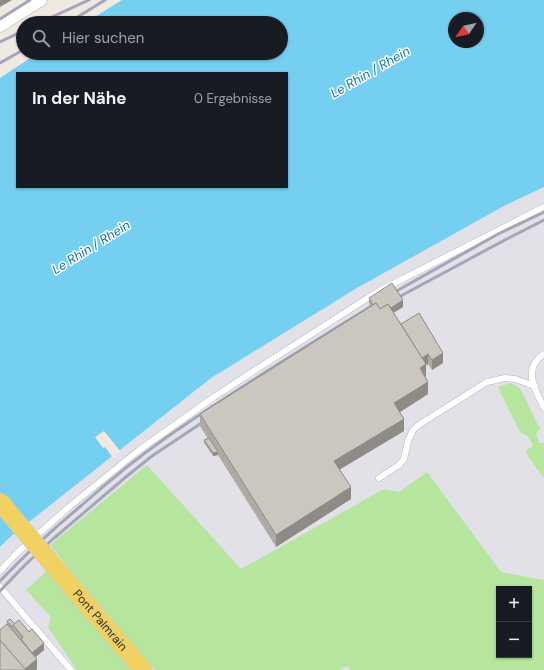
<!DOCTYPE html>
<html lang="de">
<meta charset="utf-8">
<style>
:root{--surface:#171b24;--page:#242831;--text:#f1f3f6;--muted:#9ea1a6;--line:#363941}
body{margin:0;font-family:"DM Sans",sans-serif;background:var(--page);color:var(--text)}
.controls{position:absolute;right:12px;bottom:12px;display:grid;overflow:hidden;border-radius:0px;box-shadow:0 1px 3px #0004}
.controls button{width:36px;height:36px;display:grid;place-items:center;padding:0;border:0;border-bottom:1px solid var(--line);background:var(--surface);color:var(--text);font:20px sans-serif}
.compass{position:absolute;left:448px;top:12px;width:36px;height:36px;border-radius:50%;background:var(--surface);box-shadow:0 1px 3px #0004;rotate:236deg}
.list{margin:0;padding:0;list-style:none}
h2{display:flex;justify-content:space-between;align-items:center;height:52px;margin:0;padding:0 16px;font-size:17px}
h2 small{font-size:13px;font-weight:400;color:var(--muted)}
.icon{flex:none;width:22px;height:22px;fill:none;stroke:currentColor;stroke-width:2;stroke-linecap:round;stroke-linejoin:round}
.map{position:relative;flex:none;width:544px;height:670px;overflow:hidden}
.search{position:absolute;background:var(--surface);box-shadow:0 1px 3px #0004;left:16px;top:16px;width:272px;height:44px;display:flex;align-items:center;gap:10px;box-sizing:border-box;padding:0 14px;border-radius:22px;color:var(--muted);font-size:15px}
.panel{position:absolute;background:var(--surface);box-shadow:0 1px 3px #0004;left:16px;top:72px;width:272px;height:116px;border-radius:0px}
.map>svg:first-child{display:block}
.industrial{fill:#e3e1e8;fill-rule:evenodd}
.green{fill:#b6e59e;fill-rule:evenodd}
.water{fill:#75cff0;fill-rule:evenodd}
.pier{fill:#efe9e1}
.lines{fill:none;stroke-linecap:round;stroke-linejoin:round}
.service-casing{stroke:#b4b7c1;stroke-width:7}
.minor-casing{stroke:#b4b7c1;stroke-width:13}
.primary-casing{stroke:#c9c9c9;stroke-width:19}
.service{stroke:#fff;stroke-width:6}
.minor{stroke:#fff;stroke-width:12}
.primary{stroke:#f2d163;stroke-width:18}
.rail{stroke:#a3a6b8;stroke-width:3}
.primary-bridge-casing{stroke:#c9c9c9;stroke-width:19;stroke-linecap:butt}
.primary-bridge{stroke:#f2d163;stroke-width:18}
.wall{fill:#afaba4}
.shaded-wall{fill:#8e8b86}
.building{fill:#cbc7bf;stroke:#8e8b86}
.labels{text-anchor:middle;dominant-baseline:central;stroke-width:3;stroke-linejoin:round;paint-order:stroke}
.street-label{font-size:12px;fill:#2e2e2e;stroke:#fff}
.water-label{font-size:13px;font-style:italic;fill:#0d6fa3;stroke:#fff}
</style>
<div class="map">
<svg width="544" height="670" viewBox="0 0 544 670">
<rect width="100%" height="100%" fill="#efe9e1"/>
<path class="industrial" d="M544,187V670H0V547L9,537L211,378L357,288L504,206ZM499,589H529V655H499Z"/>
<g class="green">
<polygon points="511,383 520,388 540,429 536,434 540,443 544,443 544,478 529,458 526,450 533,446 528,436 520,432 498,387"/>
<path d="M147,465L241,569L384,489L399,492L427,472L501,572L544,580V670H350L347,666L341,670H155L76,577L50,545ZM499,589H529V655H499Z"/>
<polygon points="47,571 131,670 77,670 48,627 51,617 26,590"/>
</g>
<path class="water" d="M122,0H544V187L504,206L357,288L211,378L10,537L0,547V78L38,53H281V23H85ZM454,18H478V42H454ZM17,73H287V187H17Z"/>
<polygon class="pier" points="104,431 121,452 113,458 105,447 103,448 95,437"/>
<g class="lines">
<defs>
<g id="service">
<path d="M544,354C522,368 535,390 544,408"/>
<polyline points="379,478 399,465 404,459 408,441 413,430 420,424 487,382 505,378 515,379 535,386"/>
<polyline points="0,571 17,553 70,506 138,451 214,397 260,367 377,292 544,207"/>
<polyline points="0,587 71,670"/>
</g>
<polyline id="minor" points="0,26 41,0"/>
<g id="primary">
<path id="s1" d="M58,571L143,670"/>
</g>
</defs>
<use href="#service" class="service-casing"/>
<use href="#minor" class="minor-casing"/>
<use href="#primary" class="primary-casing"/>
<use href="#service" class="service"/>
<use href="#minor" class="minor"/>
<use href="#primary" class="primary"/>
<g class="rail">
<polyline points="0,19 30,0"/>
<polyline points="39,23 89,0"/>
<polyline points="68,23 105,0"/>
<polyline points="0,42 23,31"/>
<polyline points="0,63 23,50"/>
<polyline points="393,293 498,234 544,212"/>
<polyline points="397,298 503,241 544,220"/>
<path d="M0,581C26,554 53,529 82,505C109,481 137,458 167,437C233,391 302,349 370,307"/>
<polyline points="0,591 26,564 53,539 127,476 152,456 209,418"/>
</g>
<defs>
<polyline id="primary-bridge" points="0,502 58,571"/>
</defs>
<use href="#primary-bridge" class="primary-bridge-casing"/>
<use href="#primary-bridge" class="primary-bridge"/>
</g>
<g class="wall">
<polygon points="369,298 403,307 393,313 401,324 443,363 432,370 428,364 426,365 426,376 425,376 428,394 400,412 404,431 340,469 351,499 276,547 218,455 213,456 204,443 204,440 208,439 200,426 200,414 370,307 369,304"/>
<polygon points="7,621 15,624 44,650 35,657 37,669 36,670 0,670"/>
</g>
<g class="shaded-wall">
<polygon points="0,0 12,0 0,7"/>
<polygon points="403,300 403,307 380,321 380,315"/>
<polygon points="443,353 443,363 432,370 432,360"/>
<polygon points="428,354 428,364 426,365 426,376 420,380 420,368 421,359"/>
<polygon points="428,382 428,394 394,416 394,403"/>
<polygon points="404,419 404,431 334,473 334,461"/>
<polygon points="218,452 218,455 213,456 213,453"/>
<polygon points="351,487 351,499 276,547 276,535"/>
<polygon points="44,643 44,650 31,661 31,654"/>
<polygon points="37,659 37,669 36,670 24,670"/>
</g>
<g class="building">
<polygon points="392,283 403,300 391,308 388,304 380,309 376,303 373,305 369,298"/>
<polygon points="376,303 380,309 388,304 426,364 420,368 428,382 394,403 404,419 334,461 351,487 276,535 200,414"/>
<polygon points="419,313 443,353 432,360 428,354 422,358 401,324"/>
<polygon points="209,438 218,452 213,453 204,440"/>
<polygon points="10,619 15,624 12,627 7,621"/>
<polygon points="19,620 29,632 32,629 44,643 32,653 21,639 23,637 13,625"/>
<polygon points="7,624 37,659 25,669 0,640 0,630"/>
<polygon points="0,640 26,670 0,670"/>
</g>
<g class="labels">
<g class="street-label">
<text stroke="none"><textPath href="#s1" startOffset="65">Pont Palmrain</textPath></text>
</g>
<g class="water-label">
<text transform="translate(370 72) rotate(-30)">Le Rhin / Rhein</text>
<text transform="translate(91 247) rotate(-32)">Le Rhin / Rhein</text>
</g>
</g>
</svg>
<div class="controls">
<button>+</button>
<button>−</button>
</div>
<svg class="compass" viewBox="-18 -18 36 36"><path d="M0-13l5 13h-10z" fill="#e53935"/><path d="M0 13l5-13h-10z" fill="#9ea1a6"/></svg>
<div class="search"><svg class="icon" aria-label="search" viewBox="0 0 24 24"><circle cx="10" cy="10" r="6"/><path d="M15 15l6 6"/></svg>Hier suchen</div>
<section class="panel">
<h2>In der Nähe<small>0 Ergebnisse</small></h2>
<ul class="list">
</ul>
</section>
</div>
